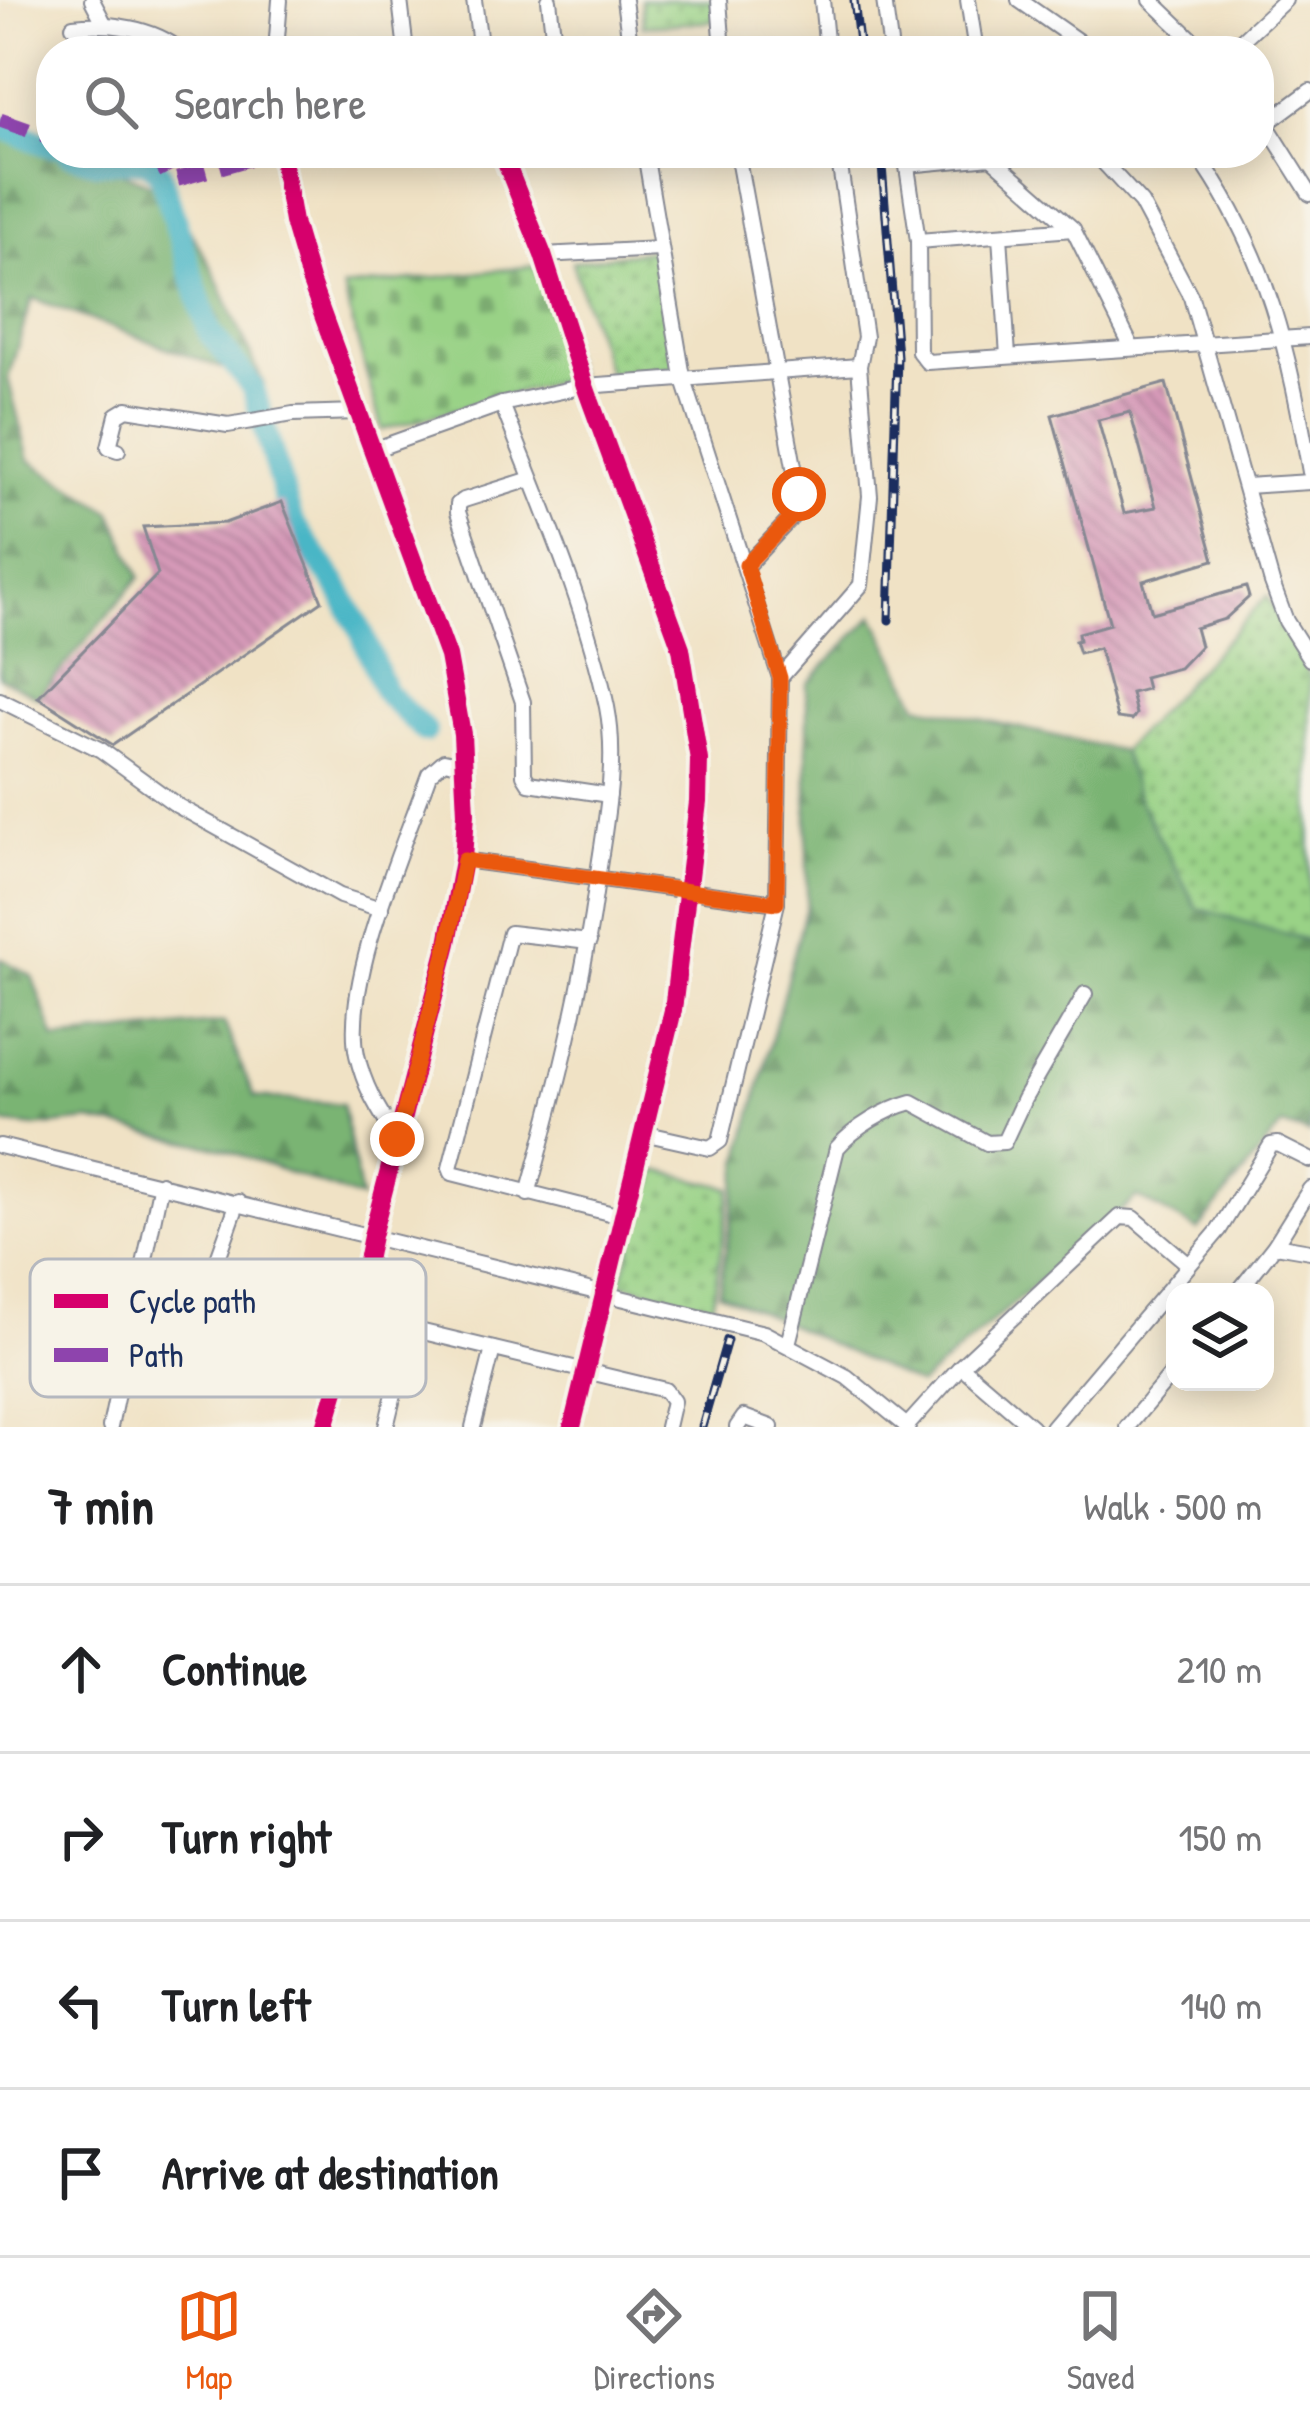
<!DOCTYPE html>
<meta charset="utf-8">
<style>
:root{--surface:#fff;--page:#f2f2f2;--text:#202124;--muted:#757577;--line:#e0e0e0;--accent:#ea580c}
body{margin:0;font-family:"Patrick Hand",sans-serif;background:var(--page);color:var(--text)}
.controls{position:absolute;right:36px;bottom:36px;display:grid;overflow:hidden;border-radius:24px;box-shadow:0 6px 30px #0003}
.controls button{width:108px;height:108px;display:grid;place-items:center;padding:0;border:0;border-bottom:3px solid var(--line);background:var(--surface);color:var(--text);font:60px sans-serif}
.stop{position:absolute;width:36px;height:36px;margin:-27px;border:9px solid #ea580c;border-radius:50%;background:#fff}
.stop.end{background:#ea580c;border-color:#fff;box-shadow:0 3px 12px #0008}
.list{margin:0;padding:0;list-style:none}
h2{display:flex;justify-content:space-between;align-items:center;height:156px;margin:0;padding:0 48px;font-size:51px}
h2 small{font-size:39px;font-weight:400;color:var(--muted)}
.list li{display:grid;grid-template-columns:78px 1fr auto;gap:36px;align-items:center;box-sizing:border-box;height:168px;padding:0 48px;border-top:3px solid var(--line)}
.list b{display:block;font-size:45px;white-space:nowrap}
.list em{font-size:39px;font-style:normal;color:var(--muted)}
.icon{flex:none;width:66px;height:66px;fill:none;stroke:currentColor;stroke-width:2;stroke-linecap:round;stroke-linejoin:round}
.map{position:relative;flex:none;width:1310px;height:1427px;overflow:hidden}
.search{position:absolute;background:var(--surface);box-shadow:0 6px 30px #0003;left:36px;right:36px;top:36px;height:132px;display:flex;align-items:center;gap:30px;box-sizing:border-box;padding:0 42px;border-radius:48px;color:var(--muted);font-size:45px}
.sheet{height:828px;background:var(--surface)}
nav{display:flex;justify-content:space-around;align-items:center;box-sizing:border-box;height:168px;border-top:3px solid var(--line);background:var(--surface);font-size:33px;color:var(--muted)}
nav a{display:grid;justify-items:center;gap:6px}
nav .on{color:var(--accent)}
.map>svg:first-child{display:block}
.forest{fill:url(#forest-firs);stroke:#4a7268;stroke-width:3}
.cemetery{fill:url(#cemetery-stones);stroke:#5a8072;stroke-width:3}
.park{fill:url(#park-dots);stroke:#5a8072;stroke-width:3}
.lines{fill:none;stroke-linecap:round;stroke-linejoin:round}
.river{stroke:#4ab6c6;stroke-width:24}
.building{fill:url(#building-back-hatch);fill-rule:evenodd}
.minor-casing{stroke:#868892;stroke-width:18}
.minor{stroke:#fff;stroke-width:14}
.rail-casing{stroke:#1b2f5e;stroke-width:9}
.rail{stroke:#f7f3e8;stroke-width:4.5;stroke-dasharray:14;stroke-linecap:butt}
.quiet{stroke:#8e44ad;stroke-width:15;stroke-dasharray:30 15;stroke-linecap:butt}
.cycleway-casing{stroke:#f7f3e8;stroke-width:26}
.cycleway{stroke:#d6006c;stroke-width:18}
.route{stroke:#ea580c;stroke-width:15}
.key{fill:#f7f3e8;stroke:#b5b8bf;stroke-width:3}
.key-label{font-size:33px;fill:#1b2f5e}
</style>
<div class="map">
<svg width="1310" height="1427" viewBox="0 0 1310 1427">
<defs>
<pattern id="forest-firs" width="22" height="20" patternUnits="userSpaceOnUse" patternTransform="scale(3)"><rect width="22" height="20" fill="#7ab473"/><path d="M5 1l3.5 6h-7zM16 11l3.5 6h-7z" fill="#639362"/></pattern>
<pattern id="cemetery-stones" width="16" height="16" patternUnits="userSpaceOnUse" patternTransform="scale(3)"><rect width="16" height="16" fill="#99d286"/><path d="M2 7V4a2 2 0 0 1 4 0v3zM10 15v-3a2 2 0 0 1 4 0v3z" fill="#7cab71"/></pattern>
<pattern id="park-dots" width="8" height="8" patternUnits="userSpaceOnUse" patternTransform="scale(3)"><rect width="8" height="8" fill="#99d286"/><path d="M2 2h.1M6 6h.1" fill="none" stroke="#7cab71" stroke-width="1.8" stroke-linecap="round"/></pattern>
<pattern id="building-back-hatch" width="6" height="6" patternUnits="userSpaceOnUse" patternTransform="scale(3)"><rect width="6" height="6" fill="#d69ab8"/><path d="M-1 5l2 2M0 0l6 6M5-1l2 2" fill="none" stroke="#ad7e99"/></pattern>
</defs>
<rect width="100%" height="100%" fill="#f7f3e8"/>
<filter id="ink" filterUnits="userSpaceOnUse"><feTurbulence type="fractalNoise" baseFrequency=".00833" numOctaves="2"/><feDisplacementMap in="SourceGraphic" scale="24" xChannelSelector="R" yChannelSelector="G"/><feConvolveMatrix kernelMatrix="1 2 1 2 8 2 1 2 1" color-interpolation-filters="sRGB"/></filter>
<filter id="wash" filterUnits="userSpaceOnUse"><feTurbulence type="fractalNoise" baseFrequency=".004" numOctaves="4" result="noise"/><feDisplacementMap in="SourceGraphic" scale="48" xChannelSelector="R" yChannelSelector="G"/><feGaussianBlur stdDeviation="2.7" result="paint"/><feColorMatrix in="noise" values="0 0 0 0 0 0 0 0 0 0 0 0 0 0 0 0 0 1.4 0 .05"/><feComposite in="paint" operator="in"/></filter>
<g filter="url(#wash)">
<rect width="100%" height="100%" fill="#f0e2c5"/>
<g class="forest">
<polygon points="0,127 51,144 51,153 76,153 167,191 213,270 263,383 32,298 8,378 29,460 112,512 140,577 38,697 0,677"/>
<polygon points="874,615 918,705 1122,751 1139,800 1197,908 1310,941 1310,1134 1282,1125 1198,1230 1137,1197 919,1385 719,1292 741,1157 807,903 807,684"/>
<polygon points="0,958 32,976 55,1039 224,1022 254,1097 342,1104 361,1199 224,1149 90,1121 34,1127 0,1123"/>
</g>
<polygon class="cemetery" points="534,266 577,376 382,430 343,288"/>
<g class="park">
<polygon points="641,0 717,0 718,21 643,26"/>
<polygon points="660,249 687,368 608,373 572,262"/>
<polygon points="1267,596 1310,678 1310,941 1197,908 1139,800 1122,751"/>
<polygon points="656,1170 731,1188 712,1307 620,1283"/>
</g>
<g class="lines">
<g class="river">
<polyline points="0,127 51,146"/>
<polyline points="68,153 97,162 147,160 160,173 210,333 253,388 292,522 338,587 361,631 385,692 425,731"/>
</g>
</g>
<g id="blocks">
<g class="building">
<path d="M1166,383L1214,560L1143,581L1152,613L1246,587L1249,597L1225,619L1195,628L1200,646L1179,668L1144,677L1147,689L1131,693L1136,714L1132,720L1117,718L1099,648L1079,653L1075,641L1079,640L1078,633L1110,624L1052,415ZM1130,412L1156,507L1124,513L1098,420Z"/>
<polygon points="282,502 322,601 113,745 38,697 158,574 143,527 225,523"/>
</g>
</g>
</g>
<g filter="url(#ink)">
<use href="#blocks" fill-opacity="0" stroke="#868892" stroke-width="3"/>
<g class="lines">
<defs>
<g id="minor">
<polyline points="92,0 105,25"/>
<polyline points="400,0 406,51"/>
<polyline points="474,0 481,51"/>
<polyline points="549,0 555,51"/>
<polyline points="624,0 631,51"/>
<polyline points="719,0 723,51"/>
<polyline points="822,0 827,51"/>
<polyline points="884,0 891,51"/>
<polyline points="968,0 976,51"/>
<polyline points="1019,0 1092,51"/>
<polyline points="1151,0 1204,51"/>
<path d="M73,26C108,22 153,27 181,51"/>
<polyline points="276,51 280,0"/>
<polyline points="1230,51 1285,0"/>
<polyline points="1259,113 1310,194"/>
<polyline points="1267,123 1310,91"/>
<polyline points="281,153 293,222 310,280 448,656 462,734 466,813 463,860 448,943 372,1236 351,1340 325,1427"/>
<polyline points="502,153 543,255 585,386 681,648 699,760 698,802 673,1010 572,1427"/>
<polyline points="737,153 799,494 793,516 747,565"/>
<polyline points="905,153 918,241 919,352 927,362 1310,337"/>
<polyline points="1095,153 1141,203 1191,297 1272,583 1286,621 1310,659"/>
<path d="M1196,153C1268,254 1289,353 1310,472"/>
<polyline points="907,165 991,157 1073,229 1132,348"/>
<polyline points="1106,165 1120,153"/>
<polyline points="1000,236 1008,356"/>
<polyline points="918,241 1073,229"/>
<polyline points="543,255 660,249"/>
<path d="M502,404C540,502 585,603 607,707C618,763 605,825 597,880C583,987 557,1090 528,1194"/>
<polyline points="118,450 109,447 117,415 127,409 228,425 293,414 358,412"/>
<polyline points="373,450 502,404 585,386 859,366"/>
<polyline points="531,479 464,500 458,504 458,512 523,702 524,775 529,783 609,795"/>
<polyline points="1246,486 1310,482"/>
<polyline points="780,678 861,585 870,496 859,366 865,337 838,153"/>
<polyline points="0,700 101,750 178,806 340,896 381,909"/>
<polyline points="463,860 777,903"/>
<polyline points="589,942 510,933 450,1168 452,1173 621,1216"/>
<polyline points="643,1133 710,1148 720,1141 777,903 780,678 683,377 645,153"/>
<path d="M397,1139C379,1110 365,1090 357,1055C342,983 404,845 429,774L444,761L463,765"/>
<polyline points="0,1146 764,1333 847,1377 908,1427"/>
<polyline points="1275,1245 1310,1251"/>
<polyline points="1238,1292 1275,1245 1310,1189"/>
<path d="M788,1344L837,1148C855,1127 886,1109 912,1102L987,1143L1004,1142L1024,1099L1085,994"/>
<polyline points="961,1366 1032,1427"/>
<polyline points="122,1375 203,1300 238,1202"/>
<polyline points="110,1427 161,1183"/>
<polyline points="386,1427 407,1340 415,1330 665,1390 673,1401 667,1427"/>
<polyline points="473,1427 493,1349"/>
<polyline points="737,1427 744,1417 771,1427"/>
<polyline points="906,1427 961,1366 1120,1217 1134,1218 1188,1264"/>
<polyline points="1052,1427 1219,1230 1271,1145 1278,1144 1310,1160"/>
<polyline points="1127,1427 1175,1370"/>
</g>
</defs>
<use href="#minor" class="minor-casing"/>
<use href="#minor" class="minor"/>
<defs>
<g id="rail">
<polyline points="854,0 860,51"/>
<polyline points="881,153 897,356 889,620"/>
<polyline points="702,1427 727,1340"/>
</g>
</defs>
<use href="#rail" class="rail-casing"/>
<use href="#rail" class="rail"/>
<g class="quiet">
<polyline points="0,120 51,138"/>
<polyline points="87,153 103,156 135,153"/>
<polyline points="147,153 158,158 171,181 263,155 281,156"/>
</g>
<defs>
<g id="cycleway">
<polyline points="281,153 293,222 310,280 448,656 462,734 466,813 463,860 448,943 372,1236 351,1340 325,1427"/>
<polyline points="502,153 543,255 585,386 681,648 699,760 698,802 673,1010 572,1427"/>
</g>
</defs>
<use href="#cycleway" class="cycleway-casing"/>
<use href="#cycleway" class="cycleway"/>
</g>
</g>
<g class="lines" filter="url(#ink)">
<polyline class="route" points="397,1139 448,943 464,860 777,903 780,678 746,565 793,516 799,494"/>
</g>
<rect x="30" y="1259" width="396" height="138" rx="18" class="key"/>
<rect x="54" y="1294" width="54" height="14" fill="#d6006c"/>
<rect x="54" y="1348" width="54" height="14" fill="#8e44ad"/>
<g class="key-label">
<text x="129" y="1313">Cycle path</text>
<text x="129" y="1367">Path</text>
</g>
</svg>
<div class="controls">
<button><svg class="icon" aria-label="layers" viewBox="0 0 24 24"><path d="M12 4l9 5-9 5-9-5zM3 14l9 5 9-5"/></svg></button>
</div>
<div class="stop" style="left:799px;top:494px"></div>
<div class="stop end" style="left:397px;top:1139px"></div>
<div class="search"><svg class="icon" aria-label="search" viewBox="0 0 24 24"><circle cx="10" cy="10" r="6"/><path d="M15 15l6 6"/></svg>Search here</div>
</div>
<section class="sheet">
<h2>7 min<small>Walk · 500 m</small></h2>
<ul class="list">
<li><svg class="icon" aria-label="ahead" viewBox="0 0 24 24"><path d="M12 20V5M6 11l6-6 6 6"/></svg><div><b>Continue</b></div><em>210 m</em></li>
<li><svg class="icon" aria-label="right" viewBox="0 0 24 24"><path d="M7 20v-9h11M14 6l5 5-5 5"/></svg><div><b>Turn right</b></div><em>150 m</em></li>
<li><svg class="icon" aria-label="left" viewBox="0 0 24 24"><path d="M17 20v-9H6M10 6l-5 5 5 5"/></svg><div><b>Turn left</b></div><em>140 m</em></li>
<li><svg class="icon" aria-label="arrive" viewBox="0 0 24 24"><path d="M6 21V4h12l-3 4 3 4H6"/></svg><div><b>Arrive at destination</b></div></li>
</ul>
</section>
<nav>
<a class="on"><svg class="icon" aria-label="map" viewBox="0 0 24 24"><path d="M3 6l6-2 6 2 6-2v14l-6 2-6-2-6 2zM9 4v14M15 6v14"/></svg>Map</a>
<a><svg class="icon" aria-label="directions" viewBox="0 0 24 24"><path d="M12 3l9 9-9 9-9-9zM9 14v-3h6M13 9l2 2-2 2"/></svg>Directions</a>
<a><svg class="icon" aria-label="saved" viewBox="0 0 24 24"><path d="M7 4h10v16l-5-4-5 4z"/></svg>Saved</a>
</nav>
